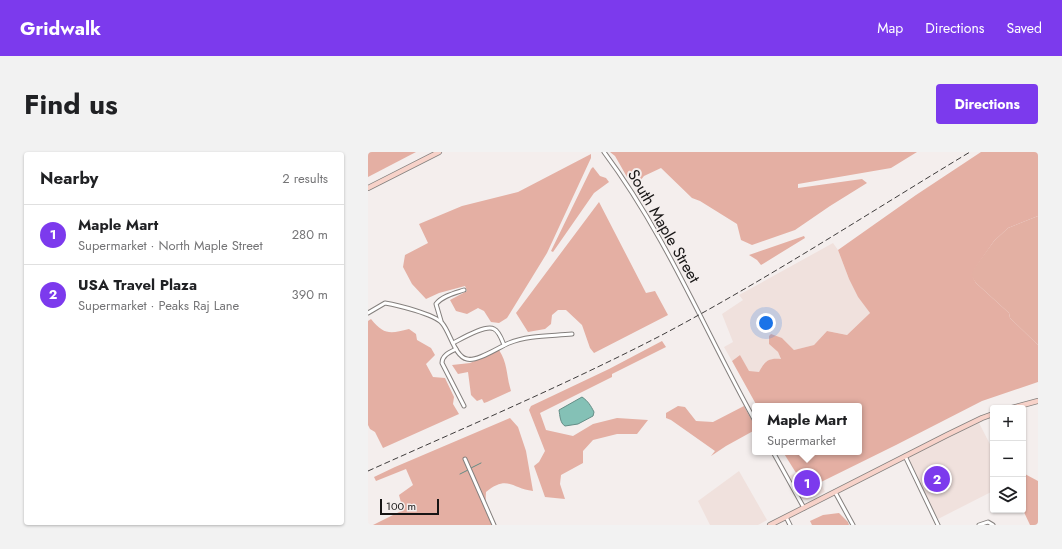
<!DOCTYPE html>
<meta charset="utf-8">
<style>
:root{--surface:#fff;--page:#f2f2f2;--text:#202124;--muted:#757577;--line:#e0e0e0;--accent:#7c3aed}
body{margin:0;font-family:Jost,sans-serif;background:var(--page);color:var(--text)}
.controls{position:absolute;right:12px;bottom:12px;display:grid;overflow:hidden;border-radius:4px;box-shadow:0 1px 3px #0004}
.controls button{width:36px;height:36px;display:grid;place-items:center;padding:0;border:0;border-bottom:1px solid var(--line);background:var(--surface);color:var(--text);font:20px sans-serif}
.scale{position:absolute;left:12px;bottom:10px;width:59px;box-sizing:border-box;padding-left:4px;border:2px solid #171515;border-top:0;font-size:11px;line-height:14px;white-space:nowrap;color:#171515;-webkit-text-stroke:3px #f4eeed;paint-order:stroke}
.you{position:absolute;left:398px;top:171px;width:14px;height:14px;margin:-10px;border:3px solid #fff;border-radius:50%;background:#1a73e8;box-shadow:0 0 0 6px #1a73e833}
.badge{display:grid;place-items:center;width:26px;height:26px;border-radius:50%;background:var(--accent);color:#fff;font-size:13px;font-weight:700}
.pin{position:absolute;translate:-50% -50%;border:2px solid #fff;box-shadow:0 1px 4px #0006}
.popup{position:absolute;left:384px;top:251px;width:110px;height:52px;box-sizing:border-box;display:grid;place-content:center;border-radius:4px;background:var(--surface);filter:drop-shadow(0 1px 3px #0005);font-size:13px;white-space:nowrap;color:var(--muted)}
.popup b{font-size:15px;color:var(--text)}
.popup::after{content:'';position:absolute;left:50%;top:100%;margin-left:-8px;border:8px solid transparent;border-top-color:var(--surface)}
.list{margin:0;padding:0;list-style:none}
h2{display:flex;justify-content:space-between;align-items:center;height:52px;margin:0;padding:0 16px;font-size:17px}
h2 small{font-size:13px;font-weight:400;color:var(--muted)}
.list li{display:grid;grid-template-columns:26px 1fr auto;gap:12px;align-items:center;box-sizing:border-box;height:60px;padding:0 16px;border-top:1px solid var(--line)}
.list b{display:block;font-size:15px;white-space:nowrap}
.list p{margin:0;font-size:13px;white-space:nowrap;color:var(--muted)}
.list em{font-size:13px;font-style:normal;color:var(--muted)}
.icon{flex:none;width:22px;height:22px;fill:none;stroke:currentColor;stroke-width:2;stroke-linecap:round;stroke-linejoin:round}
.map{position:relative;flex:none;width:670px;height:373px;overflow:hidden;border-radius:4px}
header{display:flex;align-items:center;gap:24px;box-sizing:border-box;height:56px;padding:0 20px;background:var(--accent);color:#fff}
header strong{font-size:19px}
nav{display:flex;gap:22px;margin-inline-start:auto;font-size:14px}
.intro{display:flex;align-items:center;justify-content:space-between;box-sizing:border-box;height:96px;padding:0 24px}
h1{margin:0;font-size:28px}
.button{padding:10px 18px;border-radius:4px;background:var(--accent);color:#fff;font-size:14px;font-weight:700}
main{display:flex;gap:24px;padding:0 24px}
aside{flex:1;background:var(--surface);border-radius:4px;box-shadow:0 1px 3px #0004}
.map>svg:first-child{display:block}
.built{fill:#f0e1dd}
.green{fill:#e3b0a3}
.forest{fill:#e4afa3}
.water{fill:#84c1b6;stroke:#638d86}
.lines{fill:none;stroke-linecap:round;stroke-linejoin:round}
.stream{stroke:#638d86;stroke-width:1}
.street-casing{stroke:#85807e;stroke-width:5}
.secondary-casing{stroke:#85807e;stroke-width:6}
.street{stroke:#fff;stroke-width:3}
.secondary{stroke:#f7d2c9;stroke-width:4.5}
.rail{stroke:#3f3c3c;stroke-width:1;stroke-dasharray:6 3;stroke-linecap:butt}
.labels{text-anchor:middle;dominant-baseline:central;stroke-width:4;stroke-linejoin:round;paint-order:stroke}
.street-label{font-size:16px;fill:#171515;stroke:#f4eeed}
</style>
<header>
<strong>Gridwalk</strong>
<nav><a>Map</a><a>Directions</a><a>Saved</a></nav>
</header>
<div class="intro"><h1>Find us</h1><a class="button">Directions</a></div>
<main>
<aside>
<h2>Nearby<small>2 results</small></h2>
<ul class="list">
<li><span class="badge">1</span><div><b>Maple Mart</b><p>Supermarket · North Maple Street</p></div><em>280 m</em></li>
<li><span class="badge">2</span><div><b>USA Travel Plaza</b><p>Supermarket · Peaks Raj Lane</p></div><em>390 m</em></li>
</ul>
</aside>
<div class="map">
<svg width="670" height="373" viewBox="0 0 670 373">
<rect width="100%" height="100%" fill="#f4eeed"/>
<g class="built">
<polygon points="465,91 470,98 481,127 490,145 502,161 479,183 459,179 446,193 426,198 414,186 401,192 410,200 413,207 404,207 396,211 391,220 381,220 372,203 364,209 356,195 365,190 354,162 375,148 371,143"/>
<polygon points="611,271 625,298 625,339 570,367 541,310 541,306 542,304 580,285"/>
<polygon points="371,319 399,368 390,373 342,373 330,349"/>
<polygon points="428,321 430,324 438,324 451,331 453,330 457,340 439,348 434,347 421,324"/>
</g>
<polygon class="green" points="670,64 670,193 642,166 641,161 608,131 602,122 626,89 640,76"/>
<g class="forest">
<polygon points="0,0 48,0 0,25"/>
<polygon points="242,0 549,0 523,16 430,32 430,36 494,27 499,31 462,54 427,78 384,93 373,88 369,72 332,49 324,46 293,16 276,24 268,34 259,25 247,4"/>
<path d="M613,0H670V64L640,76L626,89L603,122L608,131L641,161L642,166L670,193V230L614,249L528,293L451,331L443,330L438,324L433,326L430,324L415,300H491V254H389L364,209L372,203L381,219L391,220C397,209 400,206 413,207L410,200L401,192V184L403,182L414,186L426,198L446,193L459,179L479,183L502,161L490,145L481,127L470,98L548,43Z"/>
<polygon points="223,2 223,6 179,101 139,166 131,171 123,170 116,159 110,156 99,162 88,159 82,148 99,139 97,134 71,141 58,147 44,132 35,115 37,103 60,91 51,72 94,54 150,40"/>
<polygon points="225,15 232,24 238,26 241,30 226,41 185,100 183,99 223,17"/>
<polygon points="231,50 278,141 287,139 300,163 226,201 222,196 214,173 198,158 190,158 184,163 183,172 177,177 160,180 148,161"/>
<polygon points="436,84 437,86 393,113 389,108 381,103"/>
<path d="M3,167C16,183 22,182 41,177L48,182L49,188L63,196L67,203L58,212L65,225L77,226L86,245L85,252L91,262L15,296L7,280L2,277L0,273V169Z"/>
<polygon points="294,189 298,195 244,222 244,225 172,261 178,278 205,284 225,272 249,266 280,268 269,282 249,282 225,288 215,299 215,311 193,323 192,332 197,347 177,345 166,314 171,310 177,299 161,258 163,254 241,217"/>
<path d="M131,198C140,212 138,223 143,239L119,250L116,251L114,247L109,249L103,243L100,220L90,222L84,213L102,211Z"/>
<polygon points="310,254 317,255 328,269 345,270 376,254 387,274 387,278 358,294 343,304 347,299 303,268 298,266 298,261"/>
<path d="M142,266L150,275L158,299L165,339C144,337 140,322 118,340C117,352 119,361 124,373H5L35,358L31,343L45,333L38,317L8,329L6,325L27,315Z"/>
<polygon points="655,321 670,329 670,373 662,373 655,358"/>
<polygon points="471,361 480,370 481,373 444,373 442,369 455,363"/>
</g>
<path class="water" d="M214,245C220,249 223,254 226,260L225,264L210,272L197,274C192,271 192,264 191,258Z"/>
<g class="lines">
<g class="stream">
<polyline points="103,316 113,311"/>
<polyline points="92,322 100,318"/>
</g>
<defs>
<g id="street">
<path d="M236,0C298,83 337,179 387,269"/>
<path d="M0,161L17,151C29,153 66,162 74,171C82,180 87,205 99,207C109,210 131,195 141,191C160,183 183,184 204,182"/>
<path d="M73,169L68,152C74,144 87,141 96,138"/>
<path d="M85,191C93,187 118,172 126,177C131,179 134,188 136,193"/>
<path d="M88,197C82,200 74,203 74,211L96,254"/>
<polyline points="405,300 436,356"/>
<polyline points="537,304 570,373"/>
<polyline points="97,307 126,373"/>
<polyline points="467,340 485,373"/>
<polyline points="418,365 422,373"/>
<polyline points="611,373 620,370 625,373"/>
</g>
<g id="secondary">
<polyline points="0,36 71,0"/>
<polyline points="644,256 670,249"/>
<polyline points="402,373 579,283 614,266 625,262"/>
</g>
</defs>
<use href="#street" class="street-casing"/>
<use href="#secondary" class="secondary-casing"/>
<use href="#street" class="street"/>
<use href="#secondary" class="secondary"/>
<path class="rail" d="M0,319C98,275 197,233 292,184C398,128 499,62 602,0"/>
</g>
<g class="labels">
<g class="street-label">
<text transform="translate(296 74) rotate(60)">South Maple Street</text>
</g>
</g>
</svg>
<div class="controls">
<button>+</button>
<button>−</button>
<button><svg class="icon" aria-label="layers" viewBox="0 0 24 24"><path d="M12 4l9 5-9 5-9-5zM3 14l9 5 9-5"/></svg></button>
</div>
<div class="scale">100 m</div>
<div class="you"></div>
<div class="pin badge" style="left:439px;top:331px">1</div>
<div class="popup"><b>Maple Mart</b>Supermarket</div>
<div class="pin badge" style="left:569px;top:327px">2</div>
</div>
</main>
